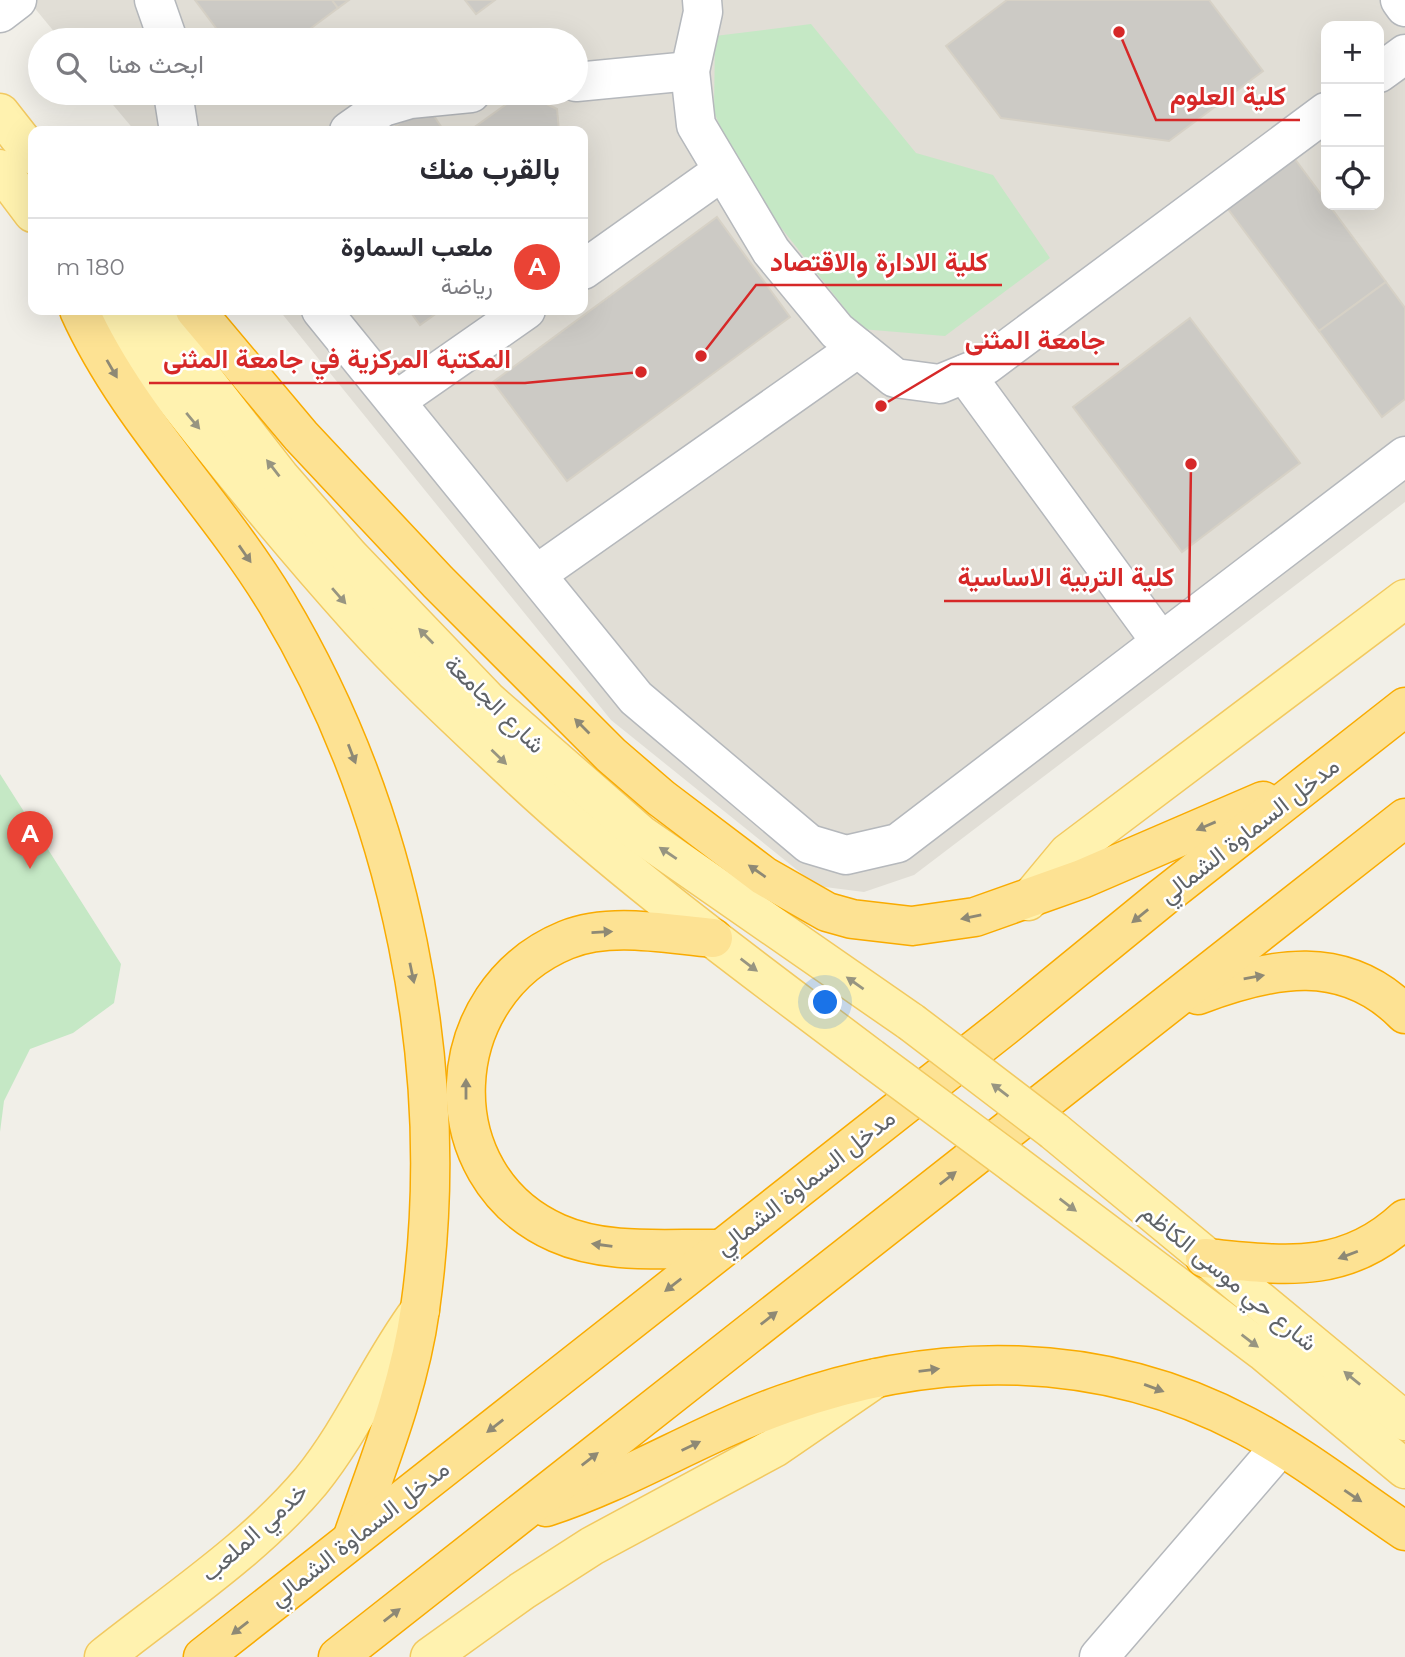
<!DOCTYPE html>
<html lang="ar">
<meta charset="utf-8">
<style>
:root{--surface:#fff;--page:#f7f7f7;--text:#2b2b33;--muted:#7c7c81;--line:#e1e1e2;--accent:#ea4335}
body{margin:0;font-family:Montserrat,Vazirmatn,sans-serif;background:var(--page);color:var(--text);direction:rtl}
.controls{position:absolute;right:21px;top:21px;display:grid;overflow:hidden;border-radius:14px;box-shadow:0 7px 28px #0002}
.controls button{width:63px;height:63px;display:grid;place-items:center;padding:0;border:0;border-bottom:2px solid var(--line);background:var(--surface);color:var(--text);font:35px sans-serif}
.you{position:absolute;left:826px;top:1003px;width:24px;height:24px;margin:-18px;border:5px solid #fff;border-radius:50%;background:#1a73e8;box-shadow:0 0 0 10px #1a73e833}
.badge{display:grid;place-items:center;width:46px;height:46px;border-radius:50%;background:var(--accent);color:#fff;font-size:23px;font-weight:700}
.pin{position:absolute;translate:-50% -58px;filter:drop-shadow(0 2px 4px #0008)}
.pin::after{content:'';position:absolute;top:37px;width:24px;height:21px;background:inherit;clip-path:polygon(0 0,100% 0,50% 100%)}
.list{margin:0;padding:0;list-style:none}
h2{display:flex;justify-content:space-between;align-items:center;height:91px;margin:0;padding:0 28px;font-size:30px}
h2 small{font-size:23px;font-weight:400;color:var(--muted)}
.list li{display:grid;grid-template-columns:46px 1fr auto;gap:21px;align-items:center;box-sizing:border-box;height:98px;padding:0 28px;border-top:2px solid var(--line)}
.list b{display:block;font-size:26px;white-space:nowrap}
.list p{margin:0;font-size:23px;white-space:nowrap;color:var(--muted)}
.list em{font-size:23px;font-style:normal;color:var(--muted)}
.icon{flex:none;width:38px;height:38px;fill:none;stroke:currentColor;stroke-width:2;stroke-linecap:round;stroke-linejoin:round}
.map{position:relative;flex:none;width:1405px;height:1657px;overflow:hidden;direction:ltr}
.search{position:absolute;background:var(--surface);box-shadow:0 7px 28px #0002;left:28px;top:28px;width:560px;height:77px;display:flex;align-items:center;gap:18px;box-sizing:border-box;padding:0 24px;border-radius:38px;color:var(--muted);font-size:26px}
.panel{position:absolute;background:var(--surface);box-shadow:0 7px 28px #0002;left:28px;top:126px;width:560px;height:189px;border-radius:14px;direction:rtl}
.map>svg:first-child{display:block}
.education{fill:#e1ded6;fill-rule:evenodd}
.green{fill:#c5e8c5}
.building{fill:#cccac5;stroke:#d6d1c6;stroke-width:2}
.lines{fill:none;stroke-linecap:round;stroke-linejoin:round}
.minor-casing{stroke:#b5b8bc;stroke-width:41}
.major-casing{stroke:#f2c960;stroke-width:41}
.highway-casing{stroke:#f9ab00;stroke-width:41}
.minor{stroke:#fff;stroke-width:38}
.major{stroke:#fff2af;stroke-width:38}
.highway{stroke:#fde293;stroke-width:38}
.major-bridge-casing{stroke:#f2c960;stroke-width:41;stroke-linecap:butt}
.major-bridge{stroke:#fff2af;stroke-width:38}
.oneway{fill:#8e8975}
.oneway2{fill:#979581}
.labels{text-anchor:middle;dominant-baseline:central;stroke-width:5;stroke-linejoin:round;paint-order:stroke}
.street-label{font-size:24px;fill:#5f6368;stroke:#fff}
.leader{fill:none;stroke:#d62828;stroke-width:2.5}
.callout-dot{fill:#d62828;stroke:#fff;stroke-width:2.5}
.callout-label{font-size:26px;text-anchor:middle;font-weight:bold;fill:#d62828;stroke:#fff;stroke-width:5;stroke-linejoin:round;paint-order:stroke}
</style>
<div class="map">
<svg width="1405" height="1657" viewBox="0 0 1405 1657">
<rect width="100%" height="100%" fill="#f1efe8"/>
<path class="education" d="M28,0H1405V502L914,875L864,892L817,886L611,720L279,310H583V131H135L103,93H576V40H61ZM1326,26H1379V205H1326Z"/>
<g class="green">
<polygon points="811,24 916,153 993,175 1050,258 945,336 861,329 742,178 714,112 715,36"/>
<polygon points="0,774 121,964 114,1003 73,1033 30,1049 4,1101 0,1132"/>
</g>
<g class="building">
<polygon points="195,0 332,0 338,8 295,40 225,40"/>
<polygon points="332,0 349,0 338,8"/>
<polygon points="465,0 495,0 476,14"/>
<polygon points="1007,0 1209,0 1263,71 1169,141 1001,118 946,46"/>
<polygon points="530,96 557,109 559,131 469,131 512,100"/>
<polygon points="426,104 444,131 389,131"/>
<polygon points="1289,151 1386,282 1319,331 1222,201"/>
<polygon points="717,217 790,317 567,481 493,382"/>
<polygon points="1386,282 1405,308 1405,399 1382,417 1319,331"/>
<polygon points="409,310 441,310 420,325"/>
<polygon points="1190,318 1300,463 1182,552 1073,407"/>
</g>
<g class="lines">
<defs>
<g id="minor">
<polyline points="154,0 168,40"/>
<polyline points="702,0 703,12 690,71 696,125 771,251 837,331 895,378 940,384 986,365 1326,112"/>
<polyline points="1400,0 1405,7"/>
<polyline points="0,13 17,0"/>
<polyline points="1379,73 1405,54"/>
<polyline points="576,82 690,71"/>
<polyline points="173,93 179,131"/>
<polyline points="349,131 383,107 410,99 471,93"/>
<polyline points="583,270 721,172"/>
<polyline points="321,310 636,698 809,844 846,855 898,843 1405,456"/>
<polyline points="965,374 1161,642"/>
<polyline points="397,400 526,310"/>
<polyline points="537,574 858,348"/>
<polyline points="1099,1657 1280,1447"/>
</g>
<g id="major">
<polyline points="0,113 33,155"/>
<polyline points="0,169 33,213"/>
<path d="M106,310C187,415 270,520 359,619C406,671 458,719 509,767C621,873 748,965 871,1058"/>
<polyline points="150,310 280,477 350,557 487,700 640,834 911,1022"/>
<polyline points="1028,901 1068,853 1405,599"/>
<polyline points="1054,1131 1405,1421"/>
<polyline points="1014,1164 1263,1351 1405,1469"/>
<path d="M104,1657C172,1603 255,1548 311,1481C354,1428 379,1365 420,1310"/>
<polyline points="430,1657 522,1591 592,1546 774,1448 876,1378"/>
</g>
<g id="highway">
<path d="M79,310C127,417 216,502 277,603C401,810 454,1069 420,1309C409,1389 378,1464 352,1539"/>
<polyline points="195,310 301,436 438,582 611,755 661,798 764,876 827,912 852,919 912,926 975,917 1082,879 1263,801"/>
<path d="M713,938C666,934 611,922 566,940C439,992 429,1176 557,1233C606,1255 666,1248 719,1249"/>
<path d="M1198,995C1272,967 1344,952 1405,1014"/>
<path d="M1205,1258C1282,1265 1344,1276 1405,1219"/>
<path d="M546,1507C629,1480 702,1433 784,1404C937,1349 1101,1349 1246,1426C1302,1456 1353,1496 1405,1531"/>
<polyline points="203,1657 1005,1026 1163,897 1405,707"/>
<polyline points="338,1657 1405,818"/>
</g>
</defs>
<use href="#minor" class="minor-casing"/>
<use href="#major" class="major-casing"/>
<use href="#highway" class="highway-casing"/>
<use href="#minor" class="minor"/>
<use href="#major" class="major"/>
<use href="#highway" class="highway"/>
<defs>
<g id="major-bridge">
<polyline points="911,1022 1054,1131"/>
<polyline points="871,1058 1014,1164"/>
</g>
</defs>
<use href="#major-bridge" class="major-bridge-casing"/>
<use href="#major-bridge" class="major-bridge"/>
</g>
<defs><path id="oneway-solid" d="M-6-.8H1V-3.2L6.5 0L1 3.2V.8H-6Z" transform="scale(1.75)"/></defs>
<g class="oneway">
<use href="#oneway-solid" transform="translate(112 369) rotate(60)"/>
<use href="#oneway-solid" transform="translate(245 554) rotate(55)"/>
<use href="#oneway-solid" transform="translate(582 726) rotate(-135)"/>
<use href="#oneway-solid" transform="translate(352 754) rotate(69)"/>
<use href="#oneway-solid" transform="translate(1206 826) rotate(157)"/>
<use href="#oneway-solid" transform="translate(757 871) rotate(-145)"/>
<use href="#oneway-solid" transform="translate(1140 916) rotate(141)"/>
<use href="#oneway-solid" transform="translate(971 917) rotate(168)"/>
<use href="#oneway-solid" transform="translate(602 932) rotate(-3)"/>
<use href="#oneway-solid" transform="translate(412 973) rotate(78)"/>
<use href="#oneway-solid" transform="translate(1254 977) rotate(-10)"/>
<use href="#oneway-solid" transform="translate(466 1089) rotate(-90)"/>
<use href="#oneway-solid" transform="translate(948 1178) rotate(-38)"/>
<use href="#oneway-solid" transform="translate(602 1245) rotate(-172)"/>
<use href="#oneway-solid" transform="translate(1348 1255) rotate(159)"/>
<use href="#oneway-solid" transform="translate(673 1285) rotate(142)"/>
<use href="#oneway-solid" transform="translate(769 1318) rotate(-38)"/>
<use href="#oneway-solid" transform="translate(929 1370) rotate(-7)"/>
<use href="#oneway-solid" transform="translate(1154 1388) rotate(20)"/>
<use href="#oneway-solid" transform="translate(495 1426) rotate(142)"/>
<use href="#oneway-solid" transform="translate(691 1446) rotate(-26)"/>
<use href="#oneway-solid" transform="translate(590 1459) rotate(-38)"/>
<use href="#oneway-solid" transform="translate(1353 1496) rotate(34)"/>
<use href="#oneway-solid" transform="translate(392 1615) rotate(-38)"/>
<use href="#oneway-solid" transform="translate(240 1628) rotate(142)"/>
</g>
<g class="oneway2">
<use href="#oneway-solid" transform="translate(193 421) rotate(50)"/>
<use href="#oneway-solid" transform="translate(273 468) rotate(-128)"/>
<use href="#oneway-solid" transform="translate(339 596) rotate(49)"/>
<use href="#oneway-solid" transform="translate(426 636) rotate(-134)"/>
<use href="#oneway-solid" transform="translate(499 757) rotate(44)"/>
<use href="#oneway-solid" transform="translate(668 853) rotate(-146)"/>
<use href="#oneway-solid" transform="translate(749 965) rotate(37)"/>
<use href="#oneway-solid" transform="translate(855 983) rotate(-145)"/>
<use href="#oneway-solid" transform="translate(1000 1090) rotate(-143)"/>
<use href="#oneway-solid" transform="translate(1068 1205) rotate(37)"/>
<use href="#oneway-solid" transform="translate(1250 1341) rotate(37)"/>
<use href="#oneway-solid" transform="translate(1352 1378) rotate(-141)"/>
</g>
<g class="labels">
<g class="street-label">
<text transform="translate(495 704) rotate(44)">شارع الجامعة</text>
<text transform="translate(1249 830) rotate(-38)">مدخل السماوة الشمالي</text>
<text transform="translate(805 1182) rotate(-38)">مدخل السماوة الشمالي</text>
<text transform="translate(1229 1277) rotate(39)">شارع حي موسى الكاظم</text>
<text transform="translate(254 1532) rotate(-42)">خدمي الملعب</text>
<text transform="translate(359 1533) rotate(-38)">مدخل السماوة الشمالي</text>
</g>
</g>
<path class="leader" d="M1119 32L1156 120H1300M701 356L756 285H1002M881 406L951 364H1119M641 372L525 383H149M1191 464L1189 601H944"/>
<g class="callout-dot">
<circle cx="1119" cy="32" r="7"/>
<circle cx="701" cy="356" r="7"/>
<circle cx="881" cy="406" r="7"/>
<circle cx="641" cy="372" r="7"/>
<circle cx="1191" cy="464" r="7"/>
</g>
<g class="callout-label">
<text x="1228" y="105">كلية العلوم</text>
<text x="879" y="271">كلية الادارة والاقتصاد</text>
<text x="1035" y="349">جامعة المثنى</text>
<text x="337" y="368">المكتبة المركزية في جامعة المثنى</text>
<text x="1066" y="586">كلية التربية الاساسية</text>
</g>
</svg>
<div class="controls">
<button>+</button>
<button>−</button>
<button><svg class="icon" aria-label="locate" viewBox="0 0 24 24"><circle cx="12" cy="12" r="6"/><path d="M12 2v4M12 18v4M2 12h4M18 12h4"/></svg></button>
</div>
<div class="you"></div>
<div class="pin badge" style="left:30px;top:869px">A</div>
<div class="search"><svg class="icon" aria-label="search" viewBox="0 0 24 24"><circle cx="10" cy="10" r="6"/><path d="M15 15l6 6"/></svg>ابحث هنا</div>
<section class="panel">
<h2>بالقرب منك<small></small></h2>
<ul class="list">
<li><span class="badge">A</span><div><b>ملعب السماوة</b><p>رياضة</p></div><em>180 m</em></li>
</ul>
</section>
</div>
